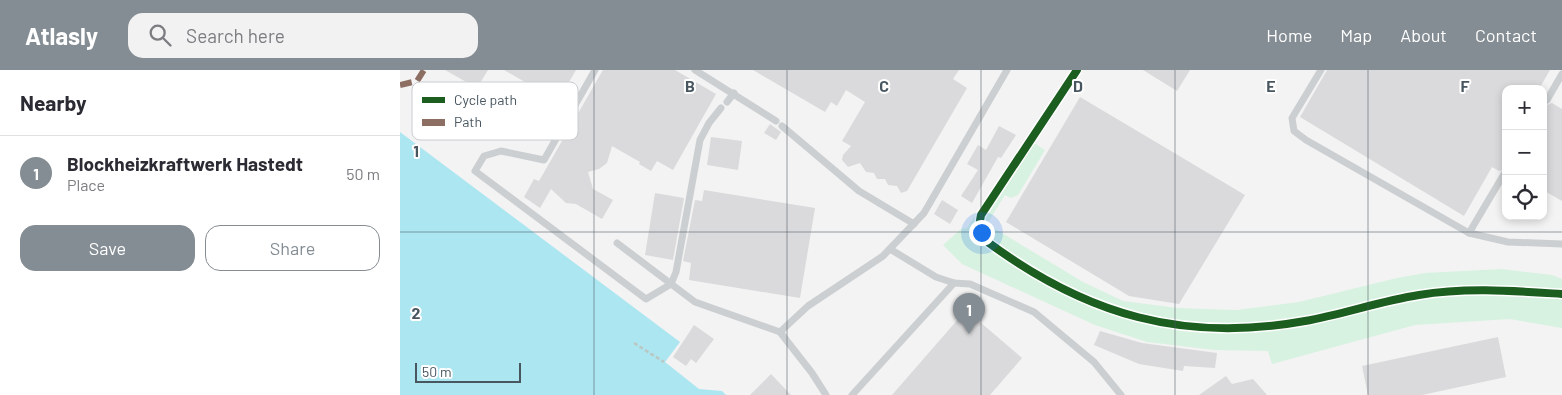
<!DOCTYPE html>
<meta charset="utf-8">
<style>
:root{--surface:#fff;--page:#f2f2f3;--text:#2b2b33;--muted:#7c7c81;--line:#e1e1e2;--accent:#848d93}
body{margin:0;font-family:Barlow,sans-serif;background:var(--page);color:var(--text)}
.controls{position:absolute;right:15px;top:15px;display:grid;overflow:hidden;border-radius:10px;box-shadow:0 2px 8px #0003}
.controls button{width:45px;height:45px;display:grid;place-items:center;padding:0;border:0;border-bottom:1px solid var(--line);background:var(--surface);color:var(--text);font:25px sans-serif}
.scale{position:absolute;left:15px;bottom:12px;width:106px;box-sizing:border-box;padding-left:5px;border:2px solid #485660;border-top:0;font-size:14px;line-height:18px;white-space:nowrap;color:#485660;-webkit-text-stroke:4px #fff;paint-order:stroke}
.you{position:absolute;left:581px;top:162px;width:18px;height:18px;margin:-12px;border:4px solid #fff;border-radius:50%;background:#1a73e8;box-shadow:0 0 0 8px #1a73e833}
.badge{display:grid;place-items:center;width:32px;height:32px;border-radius:50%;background:var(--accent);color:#fff;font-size:16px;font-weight:700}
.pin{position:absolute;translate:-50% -41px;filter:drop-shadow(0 1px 2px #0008)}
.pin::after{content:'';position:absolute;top:26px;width:18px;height:15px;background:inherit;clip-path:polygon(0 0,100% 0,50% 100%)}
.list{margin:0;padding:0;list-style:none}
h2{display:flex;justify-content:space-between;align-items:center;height:65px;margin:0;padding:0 20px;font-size:21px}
h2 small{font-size:16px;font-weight:400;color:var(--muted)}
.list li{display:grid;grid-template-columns:32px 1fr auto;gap:15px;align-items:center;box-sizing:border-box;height:75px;padding:0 20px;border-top:1px solid var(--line)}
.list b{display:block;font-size:19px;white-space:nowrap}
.list p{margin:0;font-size:16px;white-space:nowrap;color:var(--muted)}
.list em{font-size:16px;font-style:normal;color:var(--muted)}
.actions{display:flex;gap:10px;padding:15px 20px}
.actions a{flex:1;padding:11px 0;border:1px solid var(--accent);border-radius:15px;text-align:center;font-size:18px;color:var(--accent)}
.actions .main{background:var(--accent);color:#fff}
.icon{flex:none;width:28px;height:28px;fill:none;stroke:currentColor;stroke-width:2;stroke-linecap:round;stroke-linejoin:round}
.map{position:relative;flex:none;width:1162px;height:325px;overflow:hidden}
header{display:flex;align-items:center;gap:30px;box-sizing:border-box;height:70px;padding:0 25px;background:var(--accent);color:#fff}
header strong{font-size:24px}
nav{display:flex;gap:28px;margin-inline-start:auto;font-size:18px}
.search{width:350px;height:45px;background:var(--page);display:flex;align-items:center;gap:12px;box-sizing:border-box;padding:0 18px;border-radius:15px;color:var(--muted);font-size:19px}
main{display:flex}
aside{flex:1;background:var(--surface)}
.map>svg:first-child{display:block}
.green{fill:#d7f2e0}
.water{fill:#abe6f1}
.building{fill:#dadadc}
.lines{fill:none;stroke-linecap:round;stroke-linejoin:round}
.path{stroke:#bac7c2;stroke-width:2.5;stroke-dasharray:4 2.5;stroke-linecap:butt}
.lane{stroke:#cccfd1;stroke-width:7}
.quiet{stroke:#8d6e63;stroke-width:6;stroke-dasharray:12 6;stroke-linecap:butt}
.cycleway-casing{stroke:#fff;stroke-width:11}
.cycleway{stroke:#1b5e20;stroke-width:8}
.grid{fill:none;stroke:#485660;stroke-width:1;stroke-opacity:0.55}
.key{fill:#fff;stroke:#c8cccf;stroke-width:1}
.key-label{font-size:14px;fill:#485660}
.grid-label{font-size:16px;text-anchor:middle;font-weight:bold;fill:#485660;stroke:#fff;stroke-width:4;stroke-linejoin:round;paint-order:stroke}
</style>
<header>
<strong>Atlasly</strong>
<div class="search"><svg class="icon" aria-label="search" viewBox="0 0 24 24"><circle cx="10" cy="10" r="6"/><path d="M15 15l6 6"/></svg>Search here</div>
<nav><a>Home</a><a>Map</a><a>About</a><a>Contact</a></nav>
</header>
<main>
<aside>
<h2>Nearby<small></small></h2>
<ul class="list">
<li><span class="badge">1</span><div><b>Blockheizkraftwerk Hastedt</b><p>Place</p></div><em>50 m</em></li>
</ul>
<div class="actions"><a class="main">Save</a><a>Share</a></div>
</aside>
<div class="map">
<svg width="1162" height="325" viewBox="0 0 1162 325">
<rect width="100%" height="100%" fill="#f3f3f3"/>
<polygon class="green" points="626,68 645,80 618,125 611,128 605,125 587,154 683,212 723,231 777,238 836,240 899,232 997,208 1025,203 1101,199 1152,205 1162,209 1162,258 1110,249 1015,255 872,294 868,281 815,280 747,272 695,255 562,194 543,175 561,159 567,158"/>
<polygon class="water" points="0,62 280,272 265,292 299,319 322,321 326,325 0,325"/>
<g class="building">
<polygon points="45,0 88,0 77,18"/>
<polygon points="104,0 176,0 158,31"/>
<polygon points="203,0 275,0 316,24 273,100 257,91 251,101 239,94 240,92 212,76 207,93 199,99 188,102 193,119 213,130 202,149 176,134 166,133 151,119 140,138 124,127 134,109 139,111"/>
<polygon points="353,0 559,0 553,9 567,18 507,121 501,123 497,116 488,115 485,109 477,109 474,103 466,102 460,93 448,97 442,90 443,85 451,76 442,71 465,32 446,20 437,36 431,32 425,42"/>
<polygon points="743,0 790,0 777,21"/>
<polygon points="927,0 1150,0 1139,19 1106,19 1106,99 1099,101 1092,97 1064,146 900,47"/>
<polygon points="680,27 845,125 779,234 729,226 606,152"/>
<polygon points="1152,33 1162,39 1162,131 1143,120 1143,34 1147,35"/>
<polygon points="370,54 381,62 376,70 364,63"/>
<polygon points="599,56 616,65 601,88 598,87 572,133 561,126 578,100 567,94 578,75 586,80"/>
<polygon points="311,67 342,71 338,100 307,95"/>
<polygon points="304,120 415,138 400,228 289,210 291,193 283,191 295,130 302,131"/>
<polygon points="255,123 284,128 273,190 245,185"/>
<polygon points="542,130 558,140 550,154 534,144"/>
<polygon points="566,240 622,288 590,325 492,325"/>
<polygon points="294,255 314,269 296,293 291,289 286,296 273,287"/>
<polygon points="700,261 742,273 817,283 815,298 784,296 783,301 739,294 694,275"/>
<polygon points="1098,267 1106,307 1022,325 968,325 962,296"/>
<polygon points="371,304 391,325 350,325"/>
<polygon points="826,306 832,314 853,309 867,325 799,325"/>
</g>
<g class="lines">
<polyline class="path" points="234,273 264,292"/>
<g class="lane">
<polyline points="195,0 144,90 101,81 84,86 75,101 246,229 271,214 276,202 300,70 309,53 321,38"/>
<polyline points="295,0 376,51"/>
<polyline points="921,0 892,48 894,61 906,70 1069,163 1108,172 1162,174"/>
<polyline points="1147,30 1162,4"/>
<polyline points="327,32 334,23"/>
<polyline points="382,56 459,121 514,154"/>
<polyline points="1069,163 1104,104"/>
<polyline points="217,173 295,232 380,262 412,303 426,325"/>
<polyline points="490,179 536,207 554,213 570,214 634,242 694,292 721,325"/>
<polyline points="380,262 408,236 483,186 524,143 607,0"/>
<polyline points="452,325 554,213"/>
</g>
<polyline class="quiet" points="0,15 17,11 24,0"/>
<defs>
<path id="cycleway" d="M677,0L581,145C578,158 581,163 589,173C687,245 784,273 905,251C943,244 981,231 1019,225C1066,217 1115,221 1162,224"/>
</defs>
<use href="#cycleway" class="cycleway-casing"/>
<use href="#cycleway" class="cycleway"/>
</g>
<path class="grid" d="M194,0V325M387,0V325M581,0V325M775,0V325M968,0V325M0,162H1162"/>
<rect x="12" y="12" width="166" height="58" rx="8" class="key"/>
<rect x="22" y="27" width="23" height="6" fill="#1b5e20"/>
<rect x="22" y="49" width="23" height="7" fill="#8d6e63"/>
<g class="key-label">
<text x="54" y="35">Cycle path</text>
<text x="54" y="57">Path</text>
</g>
<g class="grid-label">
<text x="290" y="22">B</text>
<text x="484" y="22">C</text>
<text x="678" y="22">D</text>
<text x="871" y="22">E</text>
<text x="1065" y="22">F</text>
<text x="16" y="87">1</text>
<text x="16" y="249">2</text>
</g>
</svg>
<div class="controls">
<button>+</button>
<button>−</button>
<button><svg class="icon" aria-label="locate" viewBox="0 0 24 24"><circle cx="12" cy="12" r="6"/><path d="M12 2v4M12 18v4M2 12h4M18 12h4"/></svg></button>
</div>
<div class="scale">50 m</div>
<div class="you"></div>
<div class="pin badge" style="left:569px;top:264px">1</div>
</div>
</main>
